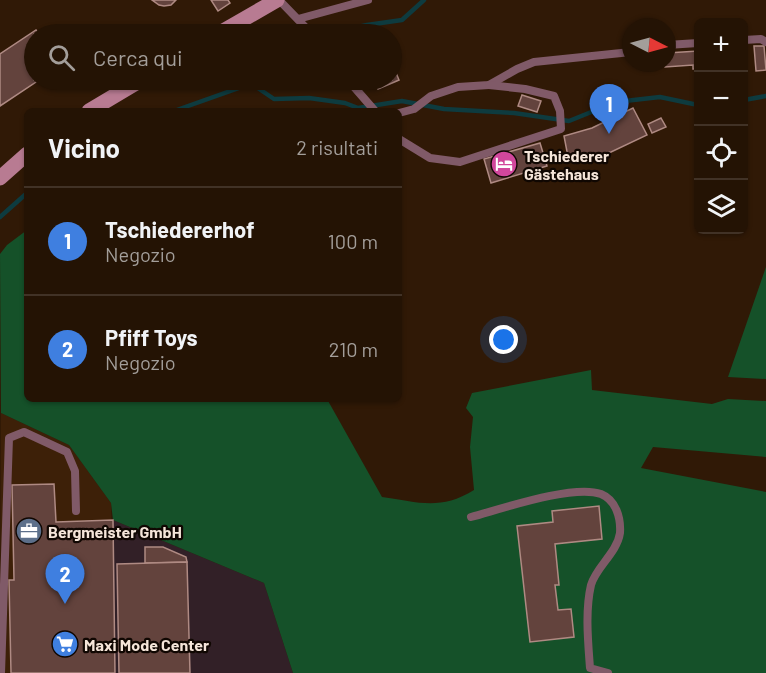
<!DOCTYPE html>
<html lang="it">
<meta charset="utf-8">
<style>
:root{--surface:#241304;--page:#302013;--text:#f1f3f6;--muted:#a39e9a;--line:#413226;--accent:#0f766e}
body{margin:0;font-family:Barlow,sans-serif;background:var(--page);color:var(--text)}
.controls{position:absolute;right:18px;top:18px;display:grid;overflow:hidden;border-radius:9px;box-shadow:0 2px 4px #0004}
.controls button{width:54px;height:54px;display:grid;place-items:center;padding:0;border:0;border-bottom:2px solid var(--line);background:var(--surface);color:var(--text);font:30px sans-serif}
.compass{position:absolute;left:622px;top:18px;width:54px;height:54px;border-radius:50%;background:var(--surface);box-shadow:0 2px 4px #0004;rotate:96deg}
.you{position:absolute;left:504px;top:340px;width:21px;height:21px;margin:-15px;border:4px solid #fff;border-radius:50%;background:#1a73e8;box-shadow:0 0 0 9px #1a73e833}
.badge{display:grid;place-items:center;width:39px;height:39px;border-radius:50%;background:var(--accent);color:#fff;font-size:20px;font-weight:700}
.pin{position:absolute;translate:-50% -50px;filter:drop-shadow(0 2px 3px #0008)}
.pin::after{content:'';position:absolute;top:32px;width:21px;height:18px;background:inherit;clip-path:polygon(0 0,100% 0,50% 100%)}
.list{margin:0;padding:0;list-style:none}
h2{display:flex;justify-content:space-between;align-items:center;height:78px;margin:0;padding:0 24px;font-size:26px}
h2 small{font-size:20px;font-weight:400;color:var(--muted)}
.list li{display:grid;grid-template-columns:39px 1fr auto;gap:18px;align-items:center;box-sizing:border-box;height:108px;padding:0 24px;border-top:2px solid var(--line)}
.list b{display:block;font-size:22px;white-space:nowrap}
.list p{margin:0;font-size:20px;white-space:nowrap;color:var(--muted)}
.list em{font-size:20px;font-style:normal;color:var(--muted)}
.icon{flex:none;width:33px;height:33px;fill:none;stroke:currentColor;stroke-width:2;stroke-linecap:round;stroke-linejoin:round}
.map{position:relative;flex:none;width:766px;height:673px;overflow:hidden}
.search{position:absolute;background:var(--surface);box-shadow:0 2px 4px #0004;left:24px;top:24px;width:378px;height:66px;display:flex;align-items:center;gap:15px;box-sizing:border-box;padding:0 21px;border-radius:33px;color:var(--muted);font-size:22px}
.panel{position:absolute;background:var(--surface);box-shadow:0 2px 4px #0004;left:24px;top:108px;width:378px;height:294px;border-radius:9px}
.map>svg:first-child{display:block}
.built{fill:#3d2008}
.industrial{fill:#322027}
.green{fill:#155129}
.lines{fill:none;stroke-linecap:round;stroke-linejoin:round}
.stream{stroke:#0e3b3f;stroke-width:4.5}
.building{fill:#63433d;stroke:#af8a83;stroke-width:1.5}
.lane{stroke:#805a68;stroke-width:8}
.secondary{stroke:#b87b92;stroke-width:15}
.labels{text-anchor:middle;dominant-baseline:central;stroke-width:4.5;stroke-linejoin:round;paint-order:stroke}
.poi-label{font-size:16px;font-weight:bold;fill:#f5e5d9;stroke:#100702;text-anchor:start}
</style>
<div class="map">
<svg width="766" height="673" viewBox="0 0 766 673">
<rect width="100%" height="100%" fill="#301906"/>
<polygon class="built" points="1,413 69,445 111,503 115,673 0,673"/>
<polygon class="industrial" points="113,520 264,583 293,673 115,673"/>
<g class="green">
<path d="M27,230V399H327L382,497C418,502 440,511 474,490L470,447L473,417L466,408L472,393L591,370L592,390L712,404L728,399L766,401V457L653,447L641,468L766,492V673H293L264,583L113,520L111,503L69,445L1,413L0,254L7,245Z"/>
<polygon points="766,267 766,379 728,377"/>
</g>
<g class="lines">
<g class="stream">
<polyline points="326,34 367,25 402,20 424,0"/>
<polyline points="252,84 274,99 309,98 345,103 358,108 402,101 444,109 514,113 569,121 616,102 660,97 698,105"/>
<polyline points="744,100 766,96"/>
<polyline points="174,111 261,80"/>
<polyline points="0,217 27,193"/>
</g>
</g>
<g class="building">
<polygon points="152,0 176,0 171,5 164,6 159,5"/>
<polygon points="211,0 228,0 230,3 218,11"/>
<polygon points="36,30 39,34 34,34 34,80 39,80 0,106 0,54"/>
<polygon points="754,46 764,46 766,70 756,71"/>
<polygon points="698,51 698,69 693,69 693,65 665,67 664,63 667,63 667,53"/>
<polygon points="392,63 399,80 378,89 374,80 392,80"/>
<polygon points="522,95 541,101 537,112 518,106"/>
<polygon points="633,108 647,135 611,152 569,162 564,136 592,128"/>
<polygon points="661,118 666,127 652,133 648,124"/>
<polygon points="540,143 547,166 491,183 484,159"/>
<polygon points="54,484 56,522 113,520 115,673 11,673 9,580 14,580 12,485"/>
<polygon points="599,506 602,539 555,544 559,585 555,585 558,610 571,609 574,637 530,642 517,526 553,522 552,511"/>
<polygon points="145,547 163,547 186,557 187,562 145,563"/>
<polygon points="187,562 190,673 119,673 117,564"/>
</g>
<g class="lines">
<g class="lane">
<polyline points="279,0 312,34"/>
<polyline points="298,19 368,0"/>
<polyline points="744,40 761,39 766,42"/>
<polyline points="667,45 698,43"/>
<polyline points="348,80 375,111"/>
<polyline points="399,113 414,109 431,96 458,87 489,85 517,69 534,62 631,52"/>
<polyline points="399,139 430,158 460,162 561,129 560,111 554,96 525,89 489,85"/>
<path d="M471,517C501,509 573,484 601,494C616,500 621,518 620,533C617,553 596,567 591,585C585,611 588,641 590,668L608,673"/>
<polyline points="1,673 9,438 24,432 67,452 75,471 76,511"/>
</g>
<g class="secondary">
<polyline points="218,34 277,0"/>
<polyline points="89,111 141,80"/>
<polyline points="0,178 27,154"/>
</g>
</g>
<defs>
<symbol id="hotel-disc" viewBox="-11 -11 22 22"><circle r="9.5" fill="#d1479c" stroke="#100702"/><path d="M-6-4.5h1.5V1H6V5H4.5V3h-9V5H-6ZM-4 0a1.8 1.8 0 1 1 3.6 0ZM.5 0V-2.5h3Q6-2.5 6 0Z" fill="#fff"/></symbol>
<symbol id="office-disc" viewBox="-11 -11 22 22"><circle r="9.5" fill="#5c6f8a" stroke="#100702"/><path d="M-6-3h4V-5.5h4V-3h4V5H-6ZM-1-4.5V-3h2v-1.5ZM-6 0V1H6V0Z" fill="#fff"/></symbol>
<symbol id="supermarket-disc" viewBox="-11 -11 22 22"><circle r="9.5" fill="#3f7fe0" stroke="#100702"/><path d="M-6-5.5h2.5l.6 2H6L4.5 2H-2.5L-4.4-4H-6ZM-1.5 3.2a1.3 1.3 0 1 0 .1 0ZM3 3.2a1.3 1.3 0 1 0 .1 0Z" fill="#fff"/></symbol>
</defs>
<g fill-rule="evenodd">
<use href="#hotel-disc" x="489" y="149" width="30" height="30"/>
<use href="#office-disc" x="14" y="516" width="30" height="30"/>
<use href="#supermarket-disc" x="50" y="629" width="30" height="30"/>
</g>
<g class="labels">
<g class="poi-label">
<text x="524" y="155">Tschiederer<tspan x="524" dy="18">Gästehaus</tspan></text>
<text x="48" y="531">Bergmeister GmbH</text>
<text x="84" y="644">Maxi Mode Center</text>
</g>
</g>
</svg>
<div class="controls">
<button>+</button>
<button>−</button>
<button><svg class="icon" aria-label="locate" viewBox="0 0 24 24"><circle cx="12" cy="12" r="6"/><path d="M12 2v4M12 18v4M2 12h4M18 12h4"/></svg></button>
<button><svg class="icon" aria-label="layers" viewBox="0 0 24 24"><path d="M12 4l9 5-9 5-9-5zM3 14l9 5 9-5"/></svg></button>
</div>
<svg class="compass" viewBox="-18 -18 36 36"><path d="M0-13l5 13h-10z" fill="#e53935"/><path d="M0 13l5-13h-10z" fill="#a39e9a"/></svg>
<div class="you"></div>
<div class="pin badge" style="left:609px;top:134px;background:#3f7fe0">1</div>
<div class="pin badge" style="left:65px;top:604px;background:#3f7fe0">2</div>
<div class="search"><svg class="icon" aria-label="search" viewBox="0 0 24 24"><circle cx="10" cy="10" r="6"/><path d="M15 15l6 6"/></svg>Cerca qui</div>
<section class="panel">
<h2>Vicino<small>2 risultati</small></h2>
<ul class="list">
<li><span class="badge" style="background:#3f7fe0">1</span><div><b>Tschiedererhof</b><p>Negozio</p></div><em>100 m</em></li>
<li><span class="badge" style="background:#3f7fe0">2</span><div><b>Pfiff Toys</b><p>Negozio</p></div><em>210 m</em></li>
</ul>
</section>
</div>
